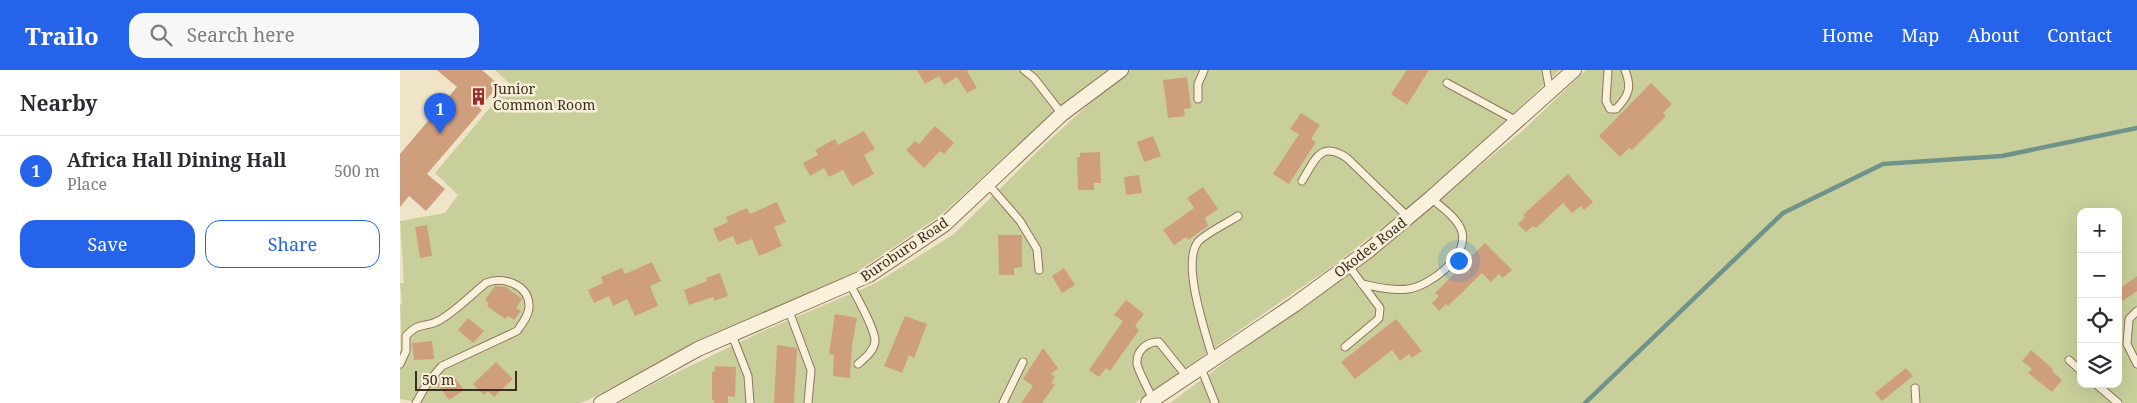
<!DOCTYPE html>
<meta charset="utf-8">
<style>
:root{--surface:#fff;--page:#f7f7f7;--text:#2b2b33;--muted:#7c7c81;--line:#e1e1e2;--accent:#2563eb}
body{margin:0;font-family:"Noto Serif",serif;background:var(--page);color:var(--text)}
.controls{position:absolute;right:15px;bottom:15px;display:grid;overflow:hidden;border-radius:10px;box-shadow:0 5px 20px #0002}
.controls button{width:45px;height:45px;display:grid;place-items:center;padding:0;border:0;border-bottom:1px solid var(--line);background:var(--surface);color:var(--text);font:25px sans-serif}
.scale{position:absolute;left:15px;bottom:12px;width:102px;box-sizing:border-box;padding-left:5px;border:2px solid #3d2e20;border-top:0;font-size:14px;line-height:18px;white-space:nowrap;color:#3d2e20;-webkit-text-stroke:4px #f7eed8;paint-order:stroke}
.you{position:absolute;left:1058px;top:190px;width:18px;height:18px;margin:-12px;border:4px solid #fff;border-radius:50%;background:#1a73e8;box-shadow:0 0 0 8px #1a73e833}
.badge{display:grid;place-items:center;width:32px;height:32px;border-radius:50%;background:var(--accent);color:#fff;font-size:16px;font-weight:700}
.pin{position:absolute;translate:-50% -41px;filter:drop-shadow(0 1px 2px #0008)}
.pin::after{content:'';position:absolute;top:26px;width:18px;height:15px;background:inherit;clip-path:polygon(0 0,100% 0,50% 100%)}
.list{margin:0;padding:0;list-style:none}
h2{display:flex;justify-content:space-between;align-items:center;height:65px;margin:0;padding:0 20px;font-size:21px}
h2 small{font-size:16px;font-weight:400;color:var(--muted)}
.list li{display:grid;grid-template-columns:32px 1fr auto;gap:15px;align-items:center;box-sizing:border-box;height:70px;padding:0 20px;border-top:1px solid var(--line)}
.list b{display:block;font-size:19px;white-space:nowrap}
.list p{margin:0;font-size:16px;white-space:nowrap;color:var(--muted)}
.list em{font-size:16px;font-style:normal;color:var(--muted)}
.actions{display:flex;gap:10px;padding:15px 20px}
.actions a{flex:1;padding:11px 0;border:1px solid var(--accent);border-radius:15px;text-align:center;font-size:18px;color:var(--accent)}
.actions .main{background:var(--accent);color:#fff}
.icon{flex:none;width:28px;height:28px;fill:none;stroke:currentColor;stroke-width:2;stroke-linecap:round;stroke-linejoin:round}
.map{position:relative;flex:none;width:1737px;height:333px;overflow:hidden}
header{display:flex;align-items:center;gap:30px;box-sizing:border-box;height:70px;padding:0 25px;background:var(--accent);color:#fff}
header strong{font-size:24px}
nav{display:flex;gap:28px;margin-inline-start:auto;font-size:18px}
.search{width:350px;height:45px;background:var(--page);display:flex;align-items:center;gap:12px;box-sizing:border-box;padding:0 18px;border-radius:15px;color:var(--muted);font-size:19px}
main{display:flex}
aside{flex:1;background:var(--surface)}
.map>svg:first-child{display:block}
.green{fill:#c9cf9b;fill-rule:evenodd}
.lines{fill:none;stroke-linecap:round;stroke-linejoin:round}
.stream{stroke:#6f938a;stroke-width:4.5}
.building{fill:#cf9f7d}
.lane-casing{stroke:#8d765c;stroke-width:9}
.street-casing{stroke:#8d765c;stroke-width:16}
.lane{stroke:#faf1dc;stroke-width:7}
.street{stroke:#faf1dc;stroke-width:14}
.labels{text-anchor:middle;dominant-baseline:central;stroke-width:5;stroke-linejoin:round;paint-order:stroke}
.poi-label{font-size:14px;fill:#3d2e20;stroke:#f7eed8;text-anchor:start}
.street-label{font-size:14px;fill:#3d2e20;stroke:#f7eed8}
</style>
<header>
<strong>Trailo</strong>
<div class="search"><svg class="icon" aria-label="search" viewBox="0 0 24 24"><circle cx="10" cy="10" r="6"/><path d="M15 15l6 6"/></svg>Search here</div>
<nav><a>Home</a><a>Map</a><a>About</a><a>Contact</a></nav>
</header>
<main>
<aside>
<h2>Nearby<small></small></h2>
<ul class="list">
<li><span class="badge">1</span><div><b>Africa Hall Dining Hall</b><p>Place</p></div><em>500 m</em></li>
</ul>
<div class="actions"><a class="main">Save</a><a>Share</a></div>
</aside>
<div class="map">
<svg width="1737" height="333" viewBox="0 0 1737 333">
<rect width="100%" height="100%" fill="#f0e4c8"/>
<g class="green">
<polygon points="95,0 708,0 659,37 540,146 461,199 425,218 287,278 188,330 180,333 23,333 0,329 0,285 2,284 0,234 2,234 0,213 4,213 0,151 45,143 58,125 35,103 110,14"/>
<polygon points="731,0 1160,0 1029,121 938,192 735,333 218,333 261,310 361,262 476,213 554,164 644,75 720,6"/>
<path d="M1186,0H1737V333H770L992,168L1121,62ZM1681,142H1718V314H1681Z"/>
</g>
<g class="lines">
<polyline class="stream" points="1185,333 1383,143 1483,94 1602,86 1737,58"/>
</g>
<g class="building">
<polygon points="37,0 82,0 99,15 79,38 82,40 27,104 45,119 26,141 9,126 0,137 0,84 57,17"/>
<polygon points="517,0 570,0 567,1 577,18 567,23 557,7 544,15 539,6 525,14"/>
<polygon points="1007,0 1029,0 1007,35 991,24"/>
<polygon points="787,7 791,38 784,39 785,46 768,48 763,10"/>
<polygon points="1251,13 1272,34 1263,43 1266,46 1232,80 1229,78 1220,87 1199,66"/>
<polygon points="901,43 920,55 911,69 916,72 889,114 873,104 899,64 890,59"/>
<polygon points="535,56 554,73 544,84 540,81 524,98 506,80 515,71 519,74"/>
<polygon points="464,61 475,79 464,85 474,104 452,116 443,100 429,107 424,98 410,106 403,93 418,85 415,80 435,69 438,75"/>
<polygon points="753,66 761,86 744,92 737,72"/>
<polygon points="700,82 701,113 694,113 694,120 678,120 677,87 680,87 680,83"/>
<polygon points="1168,104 1193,132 1184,140 1181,136 1172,143 1163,133 1136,158 1133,156 1126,162 1118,154 1125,147 1123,145"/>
<polygon points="739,105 742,123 726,125 724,107"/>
<polygon points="803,117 818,139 805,148 808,156 788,170 786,167 774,175 763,160 794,138 787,128"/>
<polygon points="377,132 386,152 374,157 382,176 359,186 352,169 337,175 333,166 319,172 313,159 328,152 326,147 347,138 350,144"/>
<polygon points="27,155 32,186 20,188 15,157"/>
<polygon points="598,165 622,165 622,197 614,198 614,205 599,205"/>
<polygon points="1085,173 1112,200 1103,208 1099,204 1091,212 1082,203 1048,236 1046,234 1039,241 1032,233 1039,226 1035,223"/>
<polygon points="252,192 261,211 250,216 258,236 235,246 227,229 213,236 209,226 194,233 188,220 203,213 201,207 222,198 225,204"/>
<polygon points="664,198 675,215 662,223 652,206"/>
<polygon points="320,203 328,226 314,231 313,227 289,235 284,220 307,211 306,208"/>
<polygon points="1737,206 1737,221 1718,234 1718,220"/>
<polygon points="95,216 106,217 121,228 122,229 116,238 121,241 114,250 108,246 105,249 87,236 89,233 85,230"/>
<polygon points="726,230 744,244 735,256 739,260 710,301 706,298 699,307 689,300 723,251 714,245"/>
<polygon points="435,244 457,248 452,276 450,308 433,306 434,285 429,284"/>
<polygon points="505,246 527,254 514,288 509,285 502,303 484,296"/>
<polygon points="68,248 84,261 73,273 58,260"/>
<polygon points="996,249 1022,281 1012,288 1009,284 1000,291 992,280 955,309 941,292"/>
<polygon points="32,271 34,289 14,290 12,273"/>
<polygon points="377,275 397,278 394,333 374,333"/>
<polygon points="643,278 658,298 651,304 655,307 651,313 655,315 642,333 621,333 633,316 623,309"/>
<polygon points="1631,280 1653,299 1652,301 1662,310 1652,322 1628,303 1632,299 1622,291"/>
<polygon points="96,292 113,309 94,327 88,321 84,325 73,314"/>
<polygon points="315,296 336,297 335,327 328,326 328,333 314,333 314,330 312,330 312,302 315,301"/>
<polygon points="1506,298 1513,306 1482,331 1475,323"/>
<polygon points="52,304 64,320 49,330 37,314"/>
</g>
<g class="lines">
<defs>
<g id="lane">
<polyline points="624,0 634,8 662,44"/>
<polyline points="1146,0 1150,22"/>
<path d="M1208,0L1206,31L1210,39H1216C1229,26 1232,17 1225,0"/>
<polyline points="1047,13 1117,51"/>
<polyline points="798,29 798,14 804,0"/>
<path d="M902,111C915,90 920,70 947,88L1008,147"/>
<polyline points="588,114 620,151 637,179 639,200"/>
<path d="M450,214C456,226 476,260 475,272C473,282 465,288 458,294"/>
<path d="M962,214C977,217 992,221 1008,219C1030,216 1068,187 1062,162C1058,148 1041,137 1031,128"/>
<polyline points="389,241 411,300 408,333"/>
<polyline points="1737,241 1729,249 1727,274 1737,294"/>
<polyline points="332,265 348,306 350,333"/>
<polyline points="945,277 975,252 979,248 980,238 948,195"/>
<path d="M813,289C806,264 781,193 798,172C803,165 829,152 838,146"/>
<polyline points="1669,290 1681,301"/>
<path d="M0,294L6,281V266C21,250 25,259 40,250C57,240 71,225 86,213C102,206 128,214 129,235C130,244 122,254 117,261L42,296L28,312L16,333"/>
<polyline points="801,298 815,333"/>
<polyline points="1696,314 1718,333"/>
<polyline points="1515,318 1516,333"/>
<path d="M753,330C749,320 739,303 737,294C736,280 748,271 759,272L787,307"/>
<polyline points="603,333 623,292"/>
</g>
<g id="street">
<polyline points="201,333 298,279 469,205 545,154 662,44 721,0"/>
<polyline points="748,333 894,235 969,180 1031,128 1174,0"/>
</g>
</defs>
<use href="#lane" class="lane-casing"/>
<use href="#street" class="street-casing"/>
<use href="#lane" class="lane"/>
<use href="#street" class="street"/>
</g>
<defs>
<symbol id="building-bare" viewBox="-9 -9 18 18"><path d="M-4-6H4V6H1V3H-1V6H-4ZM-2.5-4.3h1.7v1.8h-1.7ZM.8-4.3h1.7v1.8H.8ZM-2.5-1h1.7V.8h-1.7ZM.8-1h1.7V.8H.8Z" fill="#9e2a2b" stroke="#f7eed8" stroke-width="2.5" paint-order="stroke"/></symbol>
</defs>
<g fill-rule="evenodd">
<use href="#building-bare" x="66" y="14" width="25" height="25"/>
</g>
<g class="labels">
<g class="poi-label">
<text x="93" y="18">Junior<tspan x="93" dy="16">Common Room</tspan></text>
</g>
<g class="street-label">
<text transform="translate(970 177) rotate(-38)">Okodee Road</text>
<text transform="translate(504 179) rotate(-34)">Buroburo Road</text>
</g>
</g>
</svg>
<div class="controls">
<button>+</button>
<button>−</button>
<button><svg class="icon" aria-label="locate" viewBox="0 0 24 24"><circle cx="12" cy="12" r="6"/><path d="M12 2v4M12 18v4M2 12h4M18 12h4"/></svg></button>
<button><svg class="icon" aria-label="layers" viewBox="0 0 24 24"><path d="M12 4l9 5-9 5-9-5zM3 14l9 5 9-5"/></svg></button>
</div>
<div class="scale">50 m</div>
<div class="you"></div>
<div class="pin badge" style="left:40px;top:64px">1</div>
</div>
</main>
